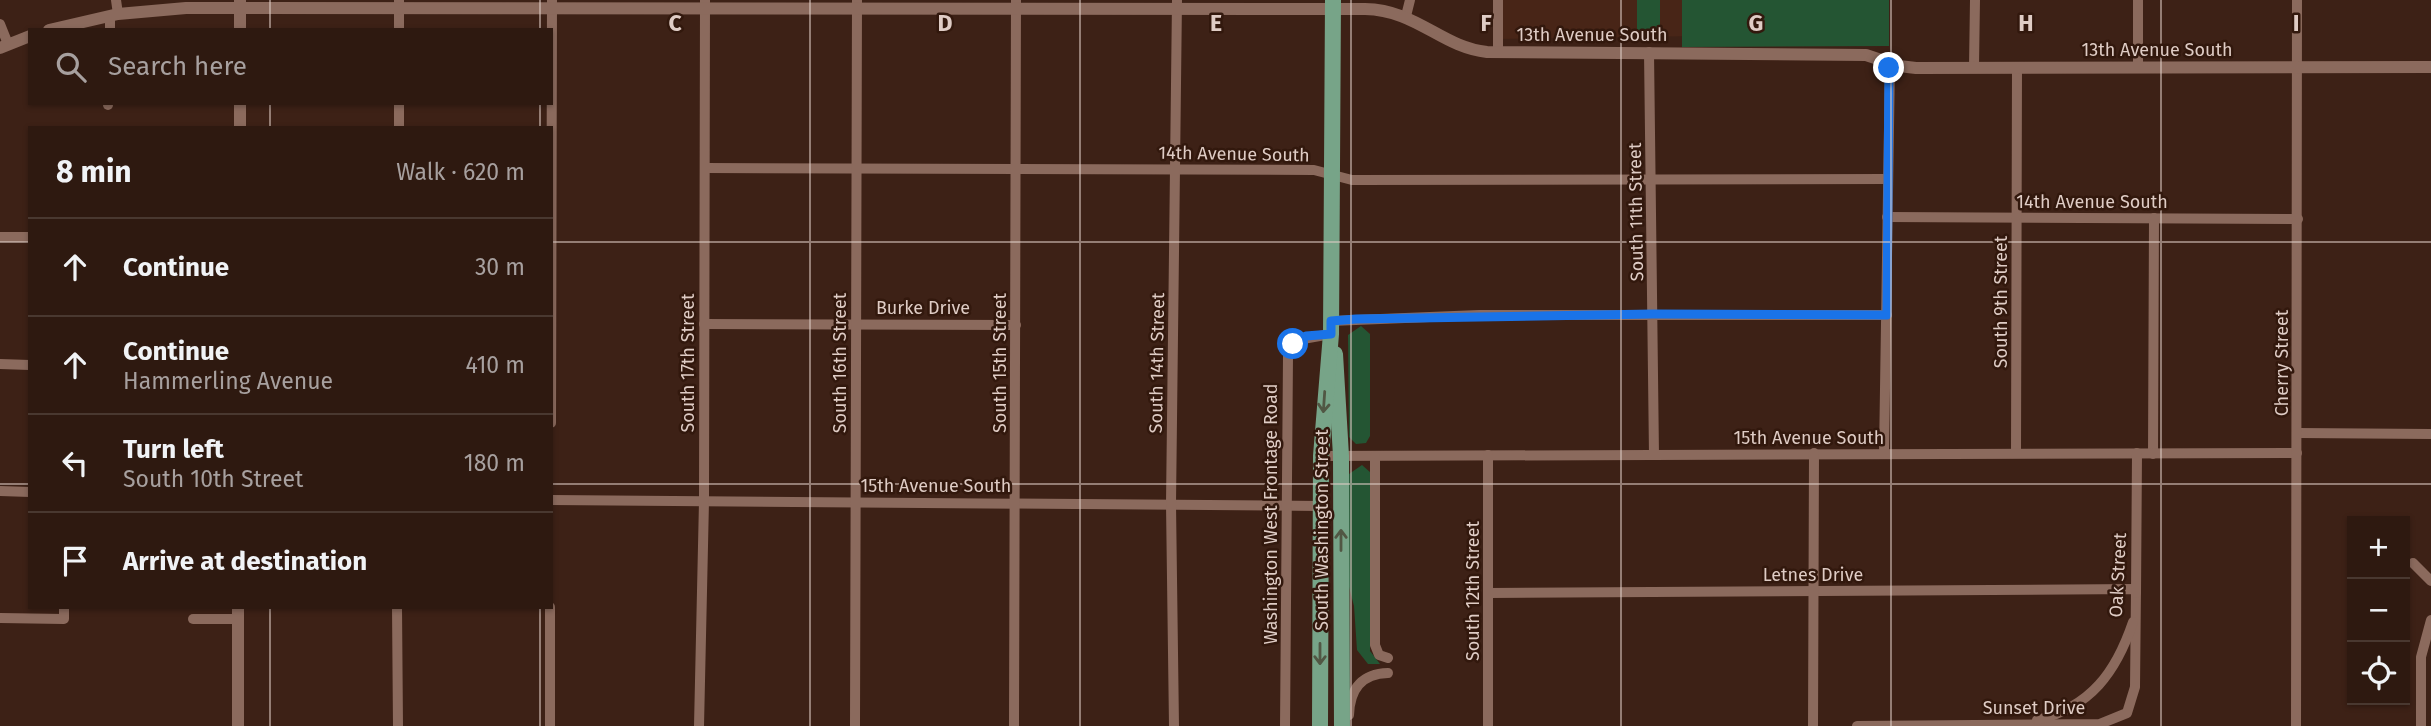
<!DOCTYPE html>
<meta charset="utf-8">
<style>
:root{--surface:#2e1910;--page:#3a261e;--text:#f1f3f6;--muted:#a7a09f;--line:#493830}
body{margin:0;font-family:"Fira Sans",sans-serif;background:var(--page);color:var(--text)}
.controls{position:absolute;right:21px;bottom:21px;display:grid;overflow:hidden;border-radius:0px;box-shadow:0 2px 5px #0004}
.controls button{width:63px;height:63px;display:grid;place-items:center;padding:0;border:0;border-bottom:2px solid var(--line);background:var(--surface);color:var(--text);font:35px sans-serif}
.stop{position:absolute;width:21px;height:21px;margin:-16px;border:5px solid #1a73e8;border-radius:50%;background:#fff}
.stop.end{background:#1a73e8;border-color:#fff;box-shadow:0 2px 7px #0008}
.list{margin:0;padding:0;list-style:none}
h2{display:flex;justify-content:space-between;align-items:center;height:91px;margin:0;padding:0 28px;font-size:30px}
h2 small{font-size:23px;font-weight:400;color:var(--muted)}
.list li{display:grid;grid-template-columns:46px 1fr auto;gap:21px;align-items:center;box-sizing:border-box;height:98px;padding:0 28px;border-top:2px solid var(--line)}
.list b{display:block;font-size:26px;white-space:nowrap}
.list p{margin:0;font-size:23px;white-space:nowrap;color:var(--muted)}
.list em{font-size:23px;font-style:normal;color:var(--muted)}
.icon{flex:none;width:38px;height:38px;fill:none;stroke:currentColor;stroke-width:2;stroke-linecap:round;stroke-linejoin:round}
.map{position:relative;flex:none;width:2431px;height:726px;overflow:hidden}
.search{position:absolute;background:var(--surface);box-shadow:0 2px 5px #0004;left:28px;top:28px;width:525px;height:77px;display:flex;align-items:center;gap:18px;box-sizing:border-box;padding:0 24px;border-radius:0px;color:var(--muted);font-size:26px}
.panel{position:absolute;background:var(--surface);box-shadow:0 2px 5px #0004;left:28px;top:126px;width:525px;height:483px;border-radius:0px}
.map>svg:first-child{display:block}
.built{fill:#482517}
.green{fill:#245533}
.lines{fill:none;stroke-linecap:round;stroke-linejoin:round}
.minor{stroke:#8b6a5d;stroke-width:10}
.tertiary{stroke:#8b6a5d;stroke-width:12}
.primary{stroke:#77a488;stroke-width:16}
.oneway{stroke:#515744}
.route{stroke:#1a73e8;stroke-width:9}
.grid{fill:none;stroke:#dfccc5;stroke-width:2;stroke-opacity:0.55}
.labels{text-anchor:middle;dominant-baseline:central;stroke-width:5;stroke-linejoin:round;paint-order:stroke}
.street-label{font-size:18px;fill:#dfccc5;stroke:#32180d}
.grid-label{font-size:23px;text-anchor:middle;font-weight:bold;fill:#dfccc5;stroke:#32180d;stroke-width:5;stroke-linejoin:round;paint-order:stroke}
</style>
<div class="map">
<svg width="2431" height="726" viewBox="0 0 2431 726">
<rect width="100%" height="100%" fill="#3d2116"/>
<polygon class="built" points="1497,0 1773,0 1772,35 1498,39"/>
<g class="green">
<polygon points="1637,0 1660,0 1660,39 1637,38"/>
<polygon points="1682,0 1889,0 1889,46 1682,47"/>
<polygon points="1361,326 1370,334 1370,436 1366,443 1356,444 1349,437 1348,335"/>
<polygon points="1362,465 1371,473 1370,651 1380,664 1368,664 1357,650 1354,606 1348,583 1349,474"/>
</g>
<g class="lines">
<g class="minor">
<polyline points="116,0 118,14"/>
<polyline points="1406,16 1410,0"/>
<polyline points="0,24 8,44"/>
<polyline points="110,30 110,16"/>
<polyline points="399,30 399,0"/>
<polyline points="1498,52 1498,0"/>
<polyline points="1649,52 1654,455"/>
<polyline points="1974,67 1975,0"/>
<polyline points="2138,68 2138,0"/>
<polyline points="108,105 108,103"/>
<polyline points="399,128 399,103"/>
<polyline points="705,168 1314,170 1352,180 1887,179"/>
<polyline points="1887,217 2298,219"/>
<polyline points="0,237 30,237"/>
<polyline points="1331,321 1479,315 1887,315"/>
<polyline points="704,324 1016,325"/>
<polyline points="0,364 30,365"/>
<polyline points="551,423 552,0"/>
<polyline points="2298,433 2431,434"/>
<polyline points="2016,453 2017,67"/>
<polyline points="1884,454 1890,62"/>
<polyline points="2153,454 2154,218"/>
<polyline points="1321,456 2297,453"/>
<polyline points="1375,456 1375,645 1379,655 1388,658"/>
<polyline points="0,491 30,492"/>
<polyline points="551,500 1321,506"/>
<polyline points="2413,563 2431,581"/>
<polyline points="1489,593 2136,589 2135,687 2127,713 2100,724 1857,726"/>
<polyline points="2136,593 2137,453"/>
<polyline points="397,607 398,726"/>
<polyline points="0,618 64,619 64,607"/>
<polyline points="193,619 238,619"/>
<path d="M1349,715C1350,689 1361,674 1388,673"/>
<path d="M2037,720C2091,707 2116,672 2133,622"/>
<polyline points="550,726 550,607"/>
<polyline points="699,726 704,501 705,0"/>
<polyline points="855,726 857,0"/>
<polyline points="1014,726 1016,0"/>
<polyline points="1174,726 1171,504 1177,0"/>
<polyline points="1285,726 1288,356 1297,340 1331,334"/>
<polyline points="1488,726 1488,455"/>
<polyline points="1813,726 1814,453"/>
<polyline points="2296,726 2297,0"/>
<polyline points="2421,726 2421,657 2431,620"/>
</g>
<g class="tertiary">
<path d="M49,30L118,14L186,8L1365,9C1417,10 1441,47 1487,52L1866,55L1899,66L1916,68L2431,67"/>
<polyline points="240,30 240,0"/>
<polyline points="0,48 30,36"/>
<polyline points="240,128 240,103"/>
<polyline points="238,726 238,607"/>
</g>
<g class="primary">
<polyline points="1335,354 1341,456 1342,726"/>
<polyline points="1320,726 1321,456 1331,334 1333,0"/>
</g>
</g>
<defs><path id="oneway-shaft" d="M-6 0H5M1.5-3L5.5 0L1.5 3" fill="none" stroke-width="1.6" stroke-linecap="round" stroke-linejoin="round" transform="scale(1.75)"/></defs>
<g class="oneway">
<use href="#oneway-shaft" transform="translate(1324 402) rotate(94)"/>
<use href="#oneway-shaft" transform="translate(1341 540) rotate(-90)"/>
<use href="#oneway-shaft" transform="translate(1320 654) rotate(90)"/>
</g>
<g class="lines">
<polyline class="route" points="1293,344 1306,336 1331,334 1331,321 1356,319 1653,314 1887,315 1889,68"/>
</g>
<path class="grid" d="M270,0V30M540,0V30M810,0V726M1080,0V726M1351,0V726M1621,0V726M1891,0V726M2161,0V726M270,103V128M540,103V128M0,242H30M551,242H2431M0,484H30M551,484H2431M270,607V726M540,607V726"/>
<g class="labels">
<g class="street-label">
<text x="1592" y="35">13th Avenue South</text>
<text x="2157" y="50">13th Avenue South</text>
<text transform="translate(1234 154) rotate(1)">14th Avenue South</text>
<text x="2092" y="202">14th Avenue South</text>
<text transform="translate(1636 212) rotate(-91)">South 11th Street</text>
<text transform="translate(2001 302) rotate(-90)">South 9th Street</text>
<text x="923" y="308">Burke Drive</text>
<text transform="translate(688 363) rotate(-90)">South 17th Street</text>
<text transform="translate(840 363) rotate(-90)">South 16th Street</text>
<text transform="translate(1000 363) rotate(-90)">South 15th Street</text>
<text transform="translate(1157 363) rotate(-89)">South 14th Street</text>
<text transform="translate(2282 363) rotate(-90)">Cherry Street</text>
<text x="1809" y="438">15th Avenue South</text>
<text x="936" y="486">15th Avenue South</text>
<text transform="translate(1271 514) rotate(-90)">Washington West Frontage Road</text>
<text transform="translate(1322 530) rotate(-90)">South Washington Street</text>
<text x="1813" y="575">Letnes Drive</text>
<text transform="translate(2118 575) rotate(-87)">Oak Street</text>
<text transform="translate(1473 591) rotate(-90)">South 12th Street</text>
<text x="2034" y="708">Sunset Drive</text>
</g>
</g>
<g class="grid-label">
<text x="675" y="31">C</text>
<text x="945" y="31">D</text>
<text x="1216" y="31">E</text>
<text x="1486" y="31">F</text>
<text x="1756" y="31">G</text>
<text x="2026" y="31">H</text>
<text x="2296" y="31">I</text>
</g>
</svg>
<div class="controls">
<button>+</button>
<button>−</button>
<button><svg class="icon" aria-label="locate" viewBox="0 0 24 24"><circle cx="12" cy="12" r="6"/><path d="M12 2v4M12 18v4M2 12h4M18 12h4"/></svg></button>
</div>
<div class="stop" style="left:1293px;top:344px"></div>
<div class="stop end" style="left:1889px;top:68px"></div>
<div class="search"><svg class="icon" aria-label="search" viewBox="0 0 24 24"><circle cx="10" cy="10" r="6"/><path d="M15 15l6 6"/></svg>Search here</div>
<section class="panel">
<h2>8 min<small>Walk · 620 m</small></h2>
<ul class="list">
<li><svg class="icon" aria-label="ahead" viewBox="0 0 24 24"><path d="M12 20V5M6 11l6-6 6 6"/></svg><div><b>Continue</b></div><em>30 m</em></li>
<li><svg class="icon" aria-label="ahead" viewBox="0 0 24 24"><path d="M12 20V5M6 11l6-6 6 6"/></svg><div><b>Continue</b><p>Hammerling Avenue</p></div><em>410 m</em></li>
<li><svg class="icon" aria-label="left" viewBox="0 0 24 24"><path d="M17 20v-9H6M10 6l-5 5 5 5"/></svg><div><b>Turn left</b><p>South 10th Street</p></div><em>180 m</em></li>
<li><svg class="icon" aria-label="arrive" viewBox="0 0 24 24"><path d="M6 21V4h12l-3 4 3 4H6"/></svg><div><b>Arrive at destination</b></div></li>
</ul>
</section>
</div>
